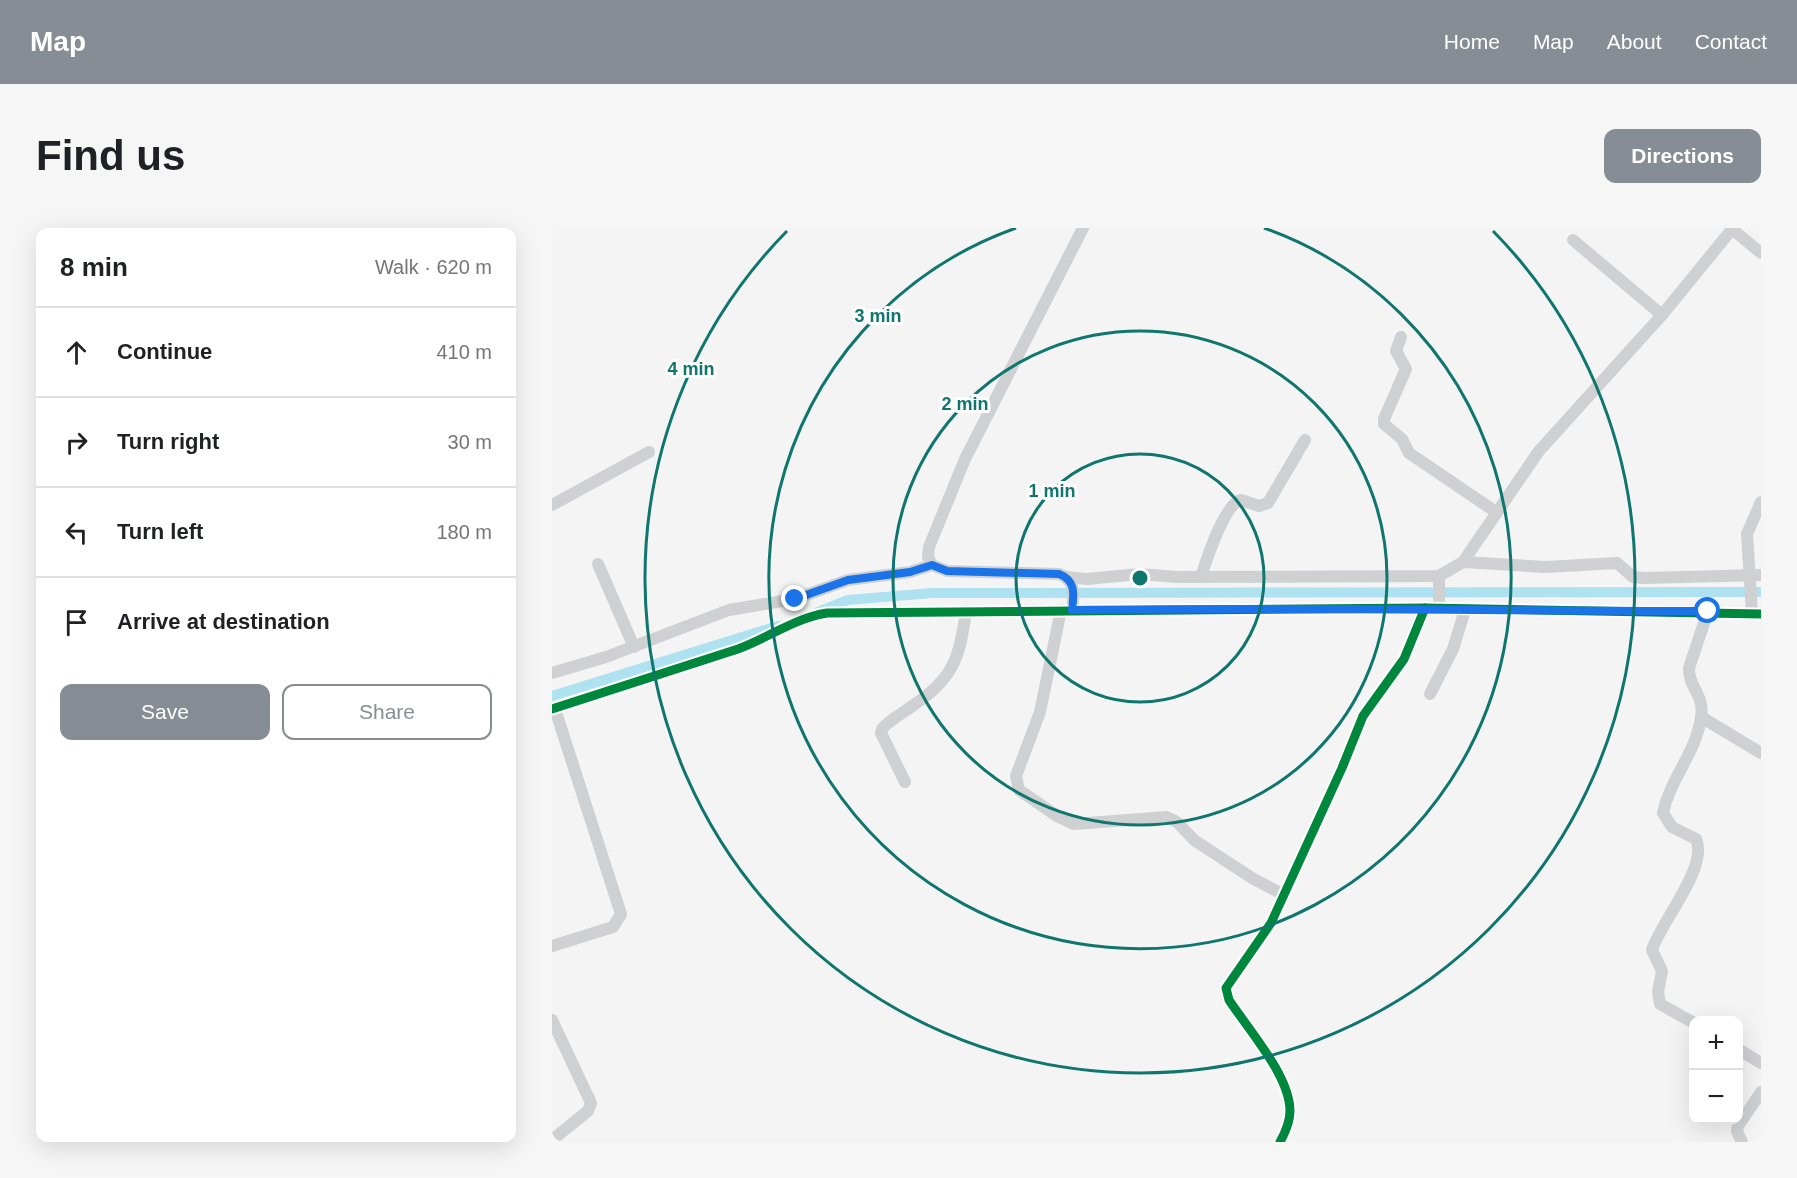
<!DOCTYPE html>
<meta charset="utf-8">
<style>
:root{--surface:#fff;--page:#f6f6f6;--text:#202124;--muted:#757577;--line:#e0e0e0;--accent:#868d94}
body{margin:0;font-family:Helvetica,sans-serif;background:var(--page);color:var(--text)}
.controls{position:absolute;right:18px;bottom:18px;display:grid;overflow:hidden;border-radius:12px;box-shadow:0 6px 24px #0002}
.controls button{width:54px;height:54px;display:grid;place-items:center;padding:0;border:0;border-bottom:2px solid var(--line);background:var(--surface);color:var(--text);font:30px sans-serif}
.stop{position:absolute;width:18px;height:18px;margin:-14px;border:4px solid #1a73e8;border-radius:50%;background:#fff}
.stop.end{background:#1a73e8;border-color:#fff;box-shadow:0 2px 6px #0008}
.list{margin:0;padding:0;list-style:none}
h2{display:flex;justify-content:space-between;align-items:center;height:78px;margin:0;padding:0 24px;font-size:26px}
h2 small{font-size:20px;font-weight:400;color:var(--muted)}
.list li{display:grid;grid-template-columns:39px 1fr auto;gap:18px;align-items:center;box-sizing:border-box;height:90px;padding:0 24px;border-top:2px solid var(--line)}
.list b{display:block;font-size:22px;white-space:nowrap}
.list em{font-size:20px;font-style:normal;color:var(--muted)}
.actions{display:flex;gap:12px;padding:18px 24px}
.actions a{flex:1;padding:14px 0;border:2px solid var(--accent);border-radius:12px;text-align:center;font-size:21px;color:var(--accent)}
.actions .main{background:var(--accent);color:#fff}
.icon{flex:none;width:33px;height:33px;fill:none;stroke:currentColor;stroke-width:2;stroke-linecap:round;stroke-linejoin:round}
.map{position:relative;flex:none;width:1209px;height:914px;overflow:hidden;border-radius:12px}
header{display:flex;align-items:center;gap:36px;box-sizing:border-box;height:84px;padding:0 30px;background:var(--accent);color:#fff}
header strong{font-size:28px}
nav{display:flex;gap:33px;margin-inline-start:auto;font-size:21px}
.intro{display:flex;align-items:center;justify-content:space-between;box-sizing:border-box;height:144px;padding:0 36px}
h1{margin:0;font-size:42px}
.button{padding:15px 27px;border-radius:12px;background:var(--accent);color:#fff;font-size:21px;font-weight:700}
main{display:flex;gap:36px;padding:0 36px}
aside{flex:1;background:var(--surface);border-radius:12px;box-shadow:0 6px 24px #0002}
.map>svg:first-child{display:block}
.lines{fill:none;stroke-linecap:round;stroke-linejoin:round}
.canal{stroke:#aee2f0;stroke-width:10}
.minor{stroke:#ced0d2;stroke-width:12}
.cycleway-casing{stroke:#fff;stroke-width:13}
.cycleway{stroke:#00873e;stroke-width:9}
.route{stroke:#1a73e8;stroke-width:8}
.ring{fill:none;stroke:#0f766e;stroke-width:3}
.centre{fill:#0f766e;stroke:#fff;stroke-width:3}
.ring-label{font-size:18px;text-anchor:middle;font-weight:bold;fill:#0f766e;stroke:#fff;stroke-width:6;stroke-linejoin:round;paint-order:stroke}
</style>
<header>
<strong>Map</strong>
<nav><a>Home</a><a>Map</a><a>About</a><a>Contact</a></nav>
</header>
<div class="intro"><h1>Find us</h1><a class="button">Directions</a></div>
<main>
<aside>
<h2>8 min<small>Walk · 620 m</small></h2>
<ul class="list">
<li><svg class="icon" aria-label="ahead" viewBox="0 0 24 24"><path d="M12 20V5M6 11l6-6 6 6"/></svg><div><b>Continue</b></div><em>410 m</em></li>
<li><svg class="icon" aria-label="right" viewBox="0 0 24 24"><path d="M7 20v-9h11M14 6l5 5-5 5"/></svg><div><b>Turn right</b></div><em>30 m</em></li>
<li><svg class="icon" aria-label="left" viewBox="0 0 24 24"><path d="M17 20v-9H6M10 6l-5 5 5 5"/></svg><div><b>Turn left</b></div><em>180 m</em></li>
<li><svg class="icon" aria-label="arrive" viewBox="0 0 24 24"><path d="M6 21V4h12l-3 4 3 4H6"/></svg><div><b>Arrive at destination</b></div></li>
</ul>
<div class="actions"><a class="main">Save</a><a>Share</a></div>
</aside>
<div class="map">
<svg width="1209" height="914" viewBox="0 0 1209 914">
<rect width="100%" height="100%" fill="#f4f4f4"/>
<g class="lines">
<g class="canal">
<polyline points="266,384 296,372 380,365 1209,364"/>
<polyline points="0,468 226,398"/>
</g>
<g class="minor">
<polyline points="1180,1 1209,25"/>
<polyline points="1021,12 1110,87"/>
<polyline points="849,109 844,123 854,141 832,191 832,196 850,211 857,225 944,284"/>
<polyline points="0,277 97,224"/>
<polyline points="911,334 994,339 1065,335 1081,349 1093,350 1209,347"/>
<polyline points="46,336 82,419"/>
<polyline points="514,349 535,351 587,346 625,349 887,348 911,334 987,223 1110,87 1181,0"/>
<path d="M649,349C654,333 673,275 689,272L707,278L716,275L753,212"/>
<polyline points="887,381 887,348"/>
<polyline points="509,382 488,484 464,548 467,562 505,588 522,596 615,589 625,594 642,612 700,650 732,667"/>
<path d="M520,382C522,367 524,352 507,346L395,343L380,337L376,329L377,319L413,231L531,0"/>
<polyline points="1200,385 1195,306 1209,274"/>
<polyline points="0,445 54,429 177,382 243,371 296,352 358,344 380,337"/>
<polyline points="878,466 901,421 913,382"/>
<path d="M0,481L186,421C216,410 243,390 275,385L873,380L1209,386"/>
<polyline points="1149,489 1209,525"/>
<path d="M353,554L329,505L330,501C338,491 353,484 363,476C402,450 408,428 414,383"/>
<polyline points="0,718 61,699 69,686 3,481"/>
<polyline points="0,792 39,875 36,883 0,912"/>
<path d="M1142,795L1108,776L1106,764L1110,743L1100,722C1108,695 1157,639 1144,611L1120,599L1111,585C1118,551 1145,523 1149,489C1153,467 1136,459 1137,440L1156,383"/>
<polyline points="1186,821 1209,835"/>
<path d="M728,914C733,905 738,894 738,883C738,848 696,801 677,772L674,760L719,695L790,540L811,488L852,431L873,380"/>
<polyline points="1190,914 1185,903 1186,898 1209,864"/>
</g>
<defs>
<g id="cycleway">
<path d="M0,481L186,421C216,410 243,390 275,385L873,380L1209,386"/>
<path d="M728,914C733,905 738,894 738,883C738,848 696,801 677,772L674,760L719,695L790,540L811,488L852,431L873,380"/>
</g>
</defs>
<use href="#cycleway" class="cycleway-casing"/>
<use href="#cycleway" class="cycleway"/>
</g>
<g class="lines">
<path class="route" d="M243,371L296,352L358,344L380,337L395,343L507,346C524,352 522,367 520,382C732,379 944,383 1156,383"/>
</g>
<g class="ring">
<circle cx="588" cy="350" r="124"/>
<circle cx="588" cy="350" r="247"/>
<path d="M712 0A371 371 0 1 1 464 0"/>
<path d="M941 3A495 495 0 1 1 235 3"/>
</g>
<circle cx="588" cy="350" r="9" class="centre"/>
<g class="ring-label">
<text x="326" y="94">3 min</text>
<text x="139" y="147">4 min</text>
<text x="413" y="182">2 min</text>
<text x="500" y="269">1 min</text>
</g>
</svg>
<div class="controls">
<button>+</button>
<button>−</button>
</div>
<div class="stop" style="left:1156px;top:383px"></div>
<div class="stop end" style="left:243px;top:371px"></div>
</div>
</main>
